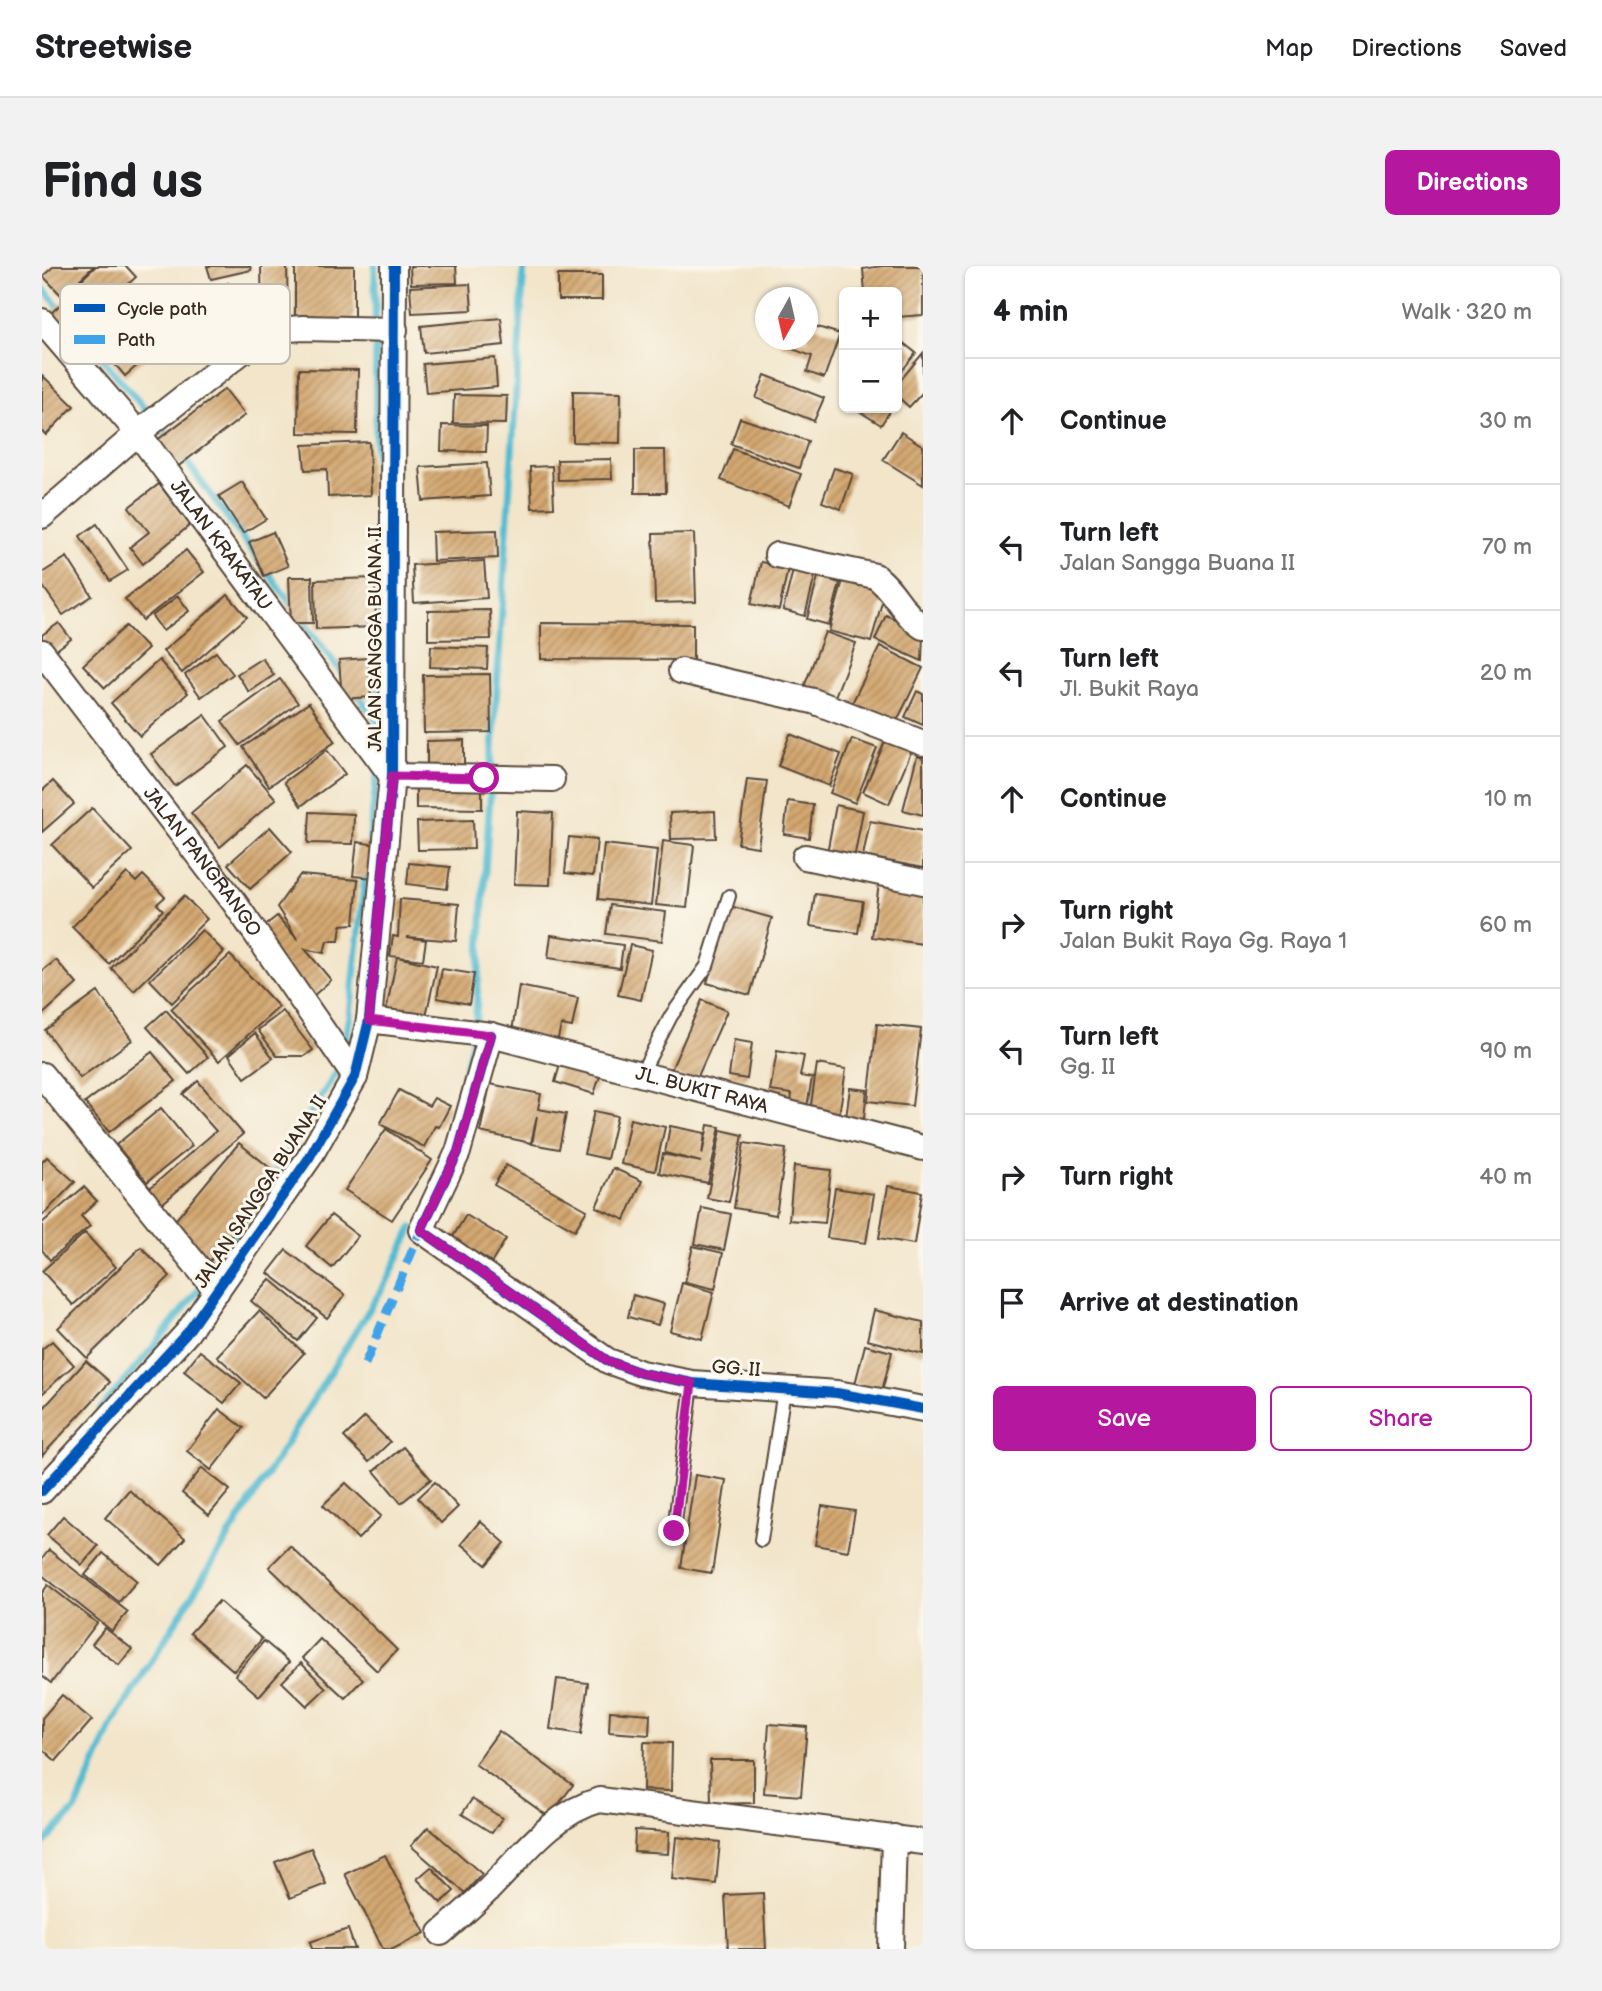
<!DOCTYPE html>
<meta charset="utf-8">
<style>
:root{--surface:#fff;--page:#f2f2f2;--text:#202124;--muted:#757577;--line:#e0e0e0;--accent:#b5179e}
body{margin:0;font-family:"Balsamiq Sans",sans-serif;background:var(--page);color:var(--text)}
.controls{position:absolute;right:21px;top:21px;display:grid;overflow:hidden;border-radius:10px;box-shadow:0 2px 5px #0004}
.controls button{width:63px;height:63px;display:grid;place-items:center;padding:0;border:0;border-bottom:2px solid var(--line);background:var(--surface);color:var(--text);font:35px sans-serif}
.compass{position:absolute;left:713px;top:21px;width:63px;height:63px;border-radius:50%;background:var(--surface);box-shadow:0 2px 5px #0004;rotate:188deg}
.stop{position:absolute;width:21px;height:21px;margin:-16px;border:5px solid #b5179e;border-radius:50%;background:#fff}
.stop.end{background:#b5179e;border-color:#fff;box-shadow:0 2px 7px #0008}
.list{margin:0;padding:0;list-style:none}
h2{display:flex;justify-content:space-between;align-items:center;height:91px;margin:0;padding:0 28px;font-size:30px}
h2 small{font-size:23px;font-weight:400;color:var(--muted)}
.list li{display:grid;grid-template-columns:46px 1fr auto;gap:21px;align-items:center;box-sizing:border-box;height:126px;padding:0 28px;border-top:2px solid var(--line)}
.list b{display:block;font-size:26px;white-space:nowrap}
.list p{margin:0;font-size:23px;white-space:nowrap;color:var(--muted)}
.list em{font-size:23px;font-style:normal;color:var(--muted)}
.actions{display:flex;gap:14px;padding:21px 28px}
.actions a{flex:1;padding:16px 0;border:2px solid var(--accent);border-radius:10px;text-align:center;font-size:24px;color:var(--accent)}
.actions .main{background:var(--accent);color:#fff}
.icon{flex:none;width:38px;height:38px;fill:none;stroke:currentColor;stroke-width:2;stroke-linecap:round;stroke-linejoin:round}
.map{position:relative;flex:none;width:881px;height:1683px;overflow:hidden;border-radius:10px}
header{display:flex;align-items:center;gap:42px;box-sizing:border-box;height:98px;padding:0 35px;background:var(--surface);border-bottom:2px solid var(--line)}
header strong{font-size:33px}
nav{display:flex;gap:38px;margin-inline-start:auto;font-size:24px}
.intro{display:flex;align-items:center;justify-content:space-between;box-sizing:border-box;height:168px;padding:0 42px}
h1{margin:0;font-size:49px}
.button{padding:18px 32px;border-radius:10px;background:var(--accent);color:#fff;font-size:24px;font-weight:700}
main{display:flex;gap:42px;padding:0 42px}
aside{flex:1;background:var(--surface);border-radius:10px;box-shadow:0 2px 5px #0004}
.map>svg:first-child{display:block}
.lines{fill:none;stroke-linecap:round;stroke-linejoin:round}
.stream{stroke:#54bbd1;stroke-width:7}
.building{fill:url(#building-hatch)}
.service-casing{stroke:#564638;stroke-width:16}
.minor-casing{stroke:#564638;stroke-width:28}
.service{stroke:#fff;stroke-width:12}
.minor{stroke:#fff;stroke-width:24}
.quiet{stroke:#3fa3ea;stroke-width:9;stroke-dasharray:18 9;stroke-linecap:butt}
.cycleway-casing{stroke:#fbf7ec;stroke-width:15}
.cycleway{stroke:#0057b8;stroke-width:10}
.route{stroke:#b5179e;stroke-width:9}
.labels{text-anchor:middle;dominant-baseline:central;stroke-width:6;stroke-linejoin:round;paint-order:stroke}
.street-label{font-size:19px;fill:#3b2a1e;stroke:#fbf7ec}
.key{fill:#fbf7ec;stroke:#c1baae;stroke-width:2}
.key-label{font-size:19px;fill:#3b2a1e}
</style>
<header>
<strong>Streetwise</strong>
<nav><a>Map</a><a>Directions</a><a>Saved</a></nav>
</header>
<div class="intro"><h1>Find us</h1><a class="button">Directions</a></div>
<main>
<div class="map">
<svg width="881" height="1683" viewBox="0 0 881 1683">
<defs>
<pattern id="building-hatch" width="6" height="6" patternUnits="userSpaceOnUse" patternTransform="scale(1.75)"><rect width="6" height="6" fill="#d3a771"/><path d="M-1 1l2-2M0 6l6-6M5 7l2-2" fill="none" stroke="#ac885c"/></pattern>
</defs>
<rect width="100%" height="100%" fill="#fbf7ec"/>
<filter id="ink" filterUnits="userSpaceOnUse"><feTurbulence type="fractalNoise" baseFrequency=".0143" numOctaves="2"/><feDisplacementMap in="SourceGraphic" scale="14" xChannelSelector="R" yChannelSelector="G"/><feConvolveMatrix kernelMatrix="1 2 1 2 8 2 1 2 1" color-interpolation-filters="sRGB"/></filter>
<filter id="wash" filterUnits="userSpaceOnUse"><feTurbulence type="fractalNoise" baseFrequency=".00686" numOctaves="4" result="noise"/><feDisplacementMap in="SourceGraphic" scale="28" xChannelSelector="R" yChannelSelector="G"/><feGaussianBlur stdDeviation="1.57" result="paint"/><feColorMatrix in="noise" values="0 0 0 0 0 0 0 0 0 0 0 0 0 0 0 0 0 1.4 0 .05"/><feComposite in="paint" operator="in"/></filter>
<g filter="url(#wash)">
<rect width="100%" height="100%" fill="#f2e5ca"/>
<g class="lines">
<g class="stream">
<polyline points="333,0 336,478"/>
<polyline points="0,21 22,47"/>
<polyline points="32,59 128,173"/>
<polyline points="139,188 252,342"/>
<polyline points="259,352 302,410"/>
<polyline points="313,425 335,455"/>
<polyline points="326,586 336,501"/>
<polyline points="302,784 308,749 324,601"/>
<polyline points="401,893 433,764 482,0"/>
<polyline points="227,914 299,799"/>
<polyline points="58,1144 110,1083 165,1013 208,944"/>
<polyline points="0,1579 34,1543 70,1459 345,1015 370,962"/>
</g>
</g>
<g id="blocks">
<g class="building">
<polygon points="12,0 52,0 20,30 1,10"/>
<polygon points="54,0 84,0 94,11 49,52 26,26"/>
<polygon points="165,0 208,0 209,4 169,13"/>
<polygon points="219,0 245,0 246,52 220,52"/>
<rect x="253" y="0" width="59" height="59"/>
<polygon points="368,0 414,0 415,17 369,18"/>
<polygon points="839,0 881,0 881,49 855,51 855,26 823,26 821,3"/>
<rect x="516" y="9" width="44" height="25"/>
<polygon points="186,17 219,61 184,88 150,44"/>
<polygon points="428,18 430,44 370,47 368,21"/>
<polygon points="22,35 43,59 28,72 7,49"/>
<polygon points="108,41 132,68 83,110 60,83"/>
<polygon points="459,52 462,79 382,87 379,60"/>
<polygon points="766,58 798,68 782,112 765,106 770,90 739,79 741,74 766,74"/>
<polygon points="855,72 874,87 855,111"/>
<polygon points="881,87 881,126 867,141 855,130 855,118"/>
<polygon points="453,92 455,121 384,127 381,98"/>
<polygon points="257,103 316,104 315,168 256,167"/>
<polygon points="0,109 32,140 4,169 0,165"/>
<polygon points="723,109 782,132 772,155 714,132"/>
<polygon points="183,123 203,149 134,202 114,175"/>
<polygon points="531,125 579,126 578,177 531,176"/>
<polygon points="412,129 465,130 464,158 411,157"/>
<polygon points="812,142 850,142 839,159"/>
<polygon points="698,152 766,175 757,202 689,178"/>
<polygon points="400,159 445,160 444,186 399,185"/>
<polygon points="859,166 881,180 881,219 841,194"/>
<polygon points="327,176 329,229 286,231 285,203 263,204 261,179"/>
<polygon points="691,183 759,208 747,240 679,214"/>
<polygon points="593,184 623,184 624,227 593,227"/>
<polygon points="569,193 570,213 516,214 515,194"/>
<polygon points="445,197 448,230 381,235 378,201"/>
<polygon points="510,200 512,241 490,242 488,201"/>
<polygon points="792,202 811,208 799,243 780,236"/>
<polygon points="200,216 224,253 201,267 177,230"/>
<polygon points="117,218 148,259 101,298 88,281 107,266 87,241"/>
<polygon points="55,258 86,304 68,315 38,270"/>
<polygon points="455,264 456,292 391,295 390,266"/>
<polygon points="231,266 246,300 222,310 207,276"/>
<polygon points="652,267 654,336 613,337 611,268"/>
<polygon points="144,284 162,306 101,354 83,333"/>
<polygon points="25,291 50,330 21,349 0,319 0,307"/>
<polygon points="442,295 445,332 372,337 370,299"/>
<polygon points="719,296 746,302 737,344 709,338"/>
<polygon points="751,304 773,310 763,350 741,344"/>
<polygon points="247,311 270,311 271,357 249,357"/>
<polygon points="776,311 798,317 787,359 765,353"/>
<polygon points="333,312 334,361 274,363 273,314"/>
<polygon points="801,314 843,325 829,376 787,365"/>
<polygon points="186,329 205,351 140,407 121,385"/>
<polygon points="136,330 147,345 121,365 110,350"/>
<polygon points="448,344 449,373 386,374 386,345"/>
<polygon points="844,349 881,366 880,395 833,374"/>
<polygon points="17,357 29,373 6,390 0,383 0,369"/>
<polygon points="499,357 651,358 651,394 499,393"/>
<polygon points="84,360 106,383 63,422 41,399"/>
<polygon points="783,366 814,377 792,433 762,421"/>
<polygon points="389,380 446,382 445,403 388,401"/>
<polygon points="838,380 881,402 853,459 810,437"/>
<polygon points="174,386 191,408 159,431 143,409"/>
<polygon points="220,392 232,409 207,426 195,408"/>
<polygon points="326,392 329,431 300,433 297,394"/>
<polygon points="117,394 146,427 98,470 69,437"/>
<polygon points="448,408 449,466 382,467 381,409"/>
<polygon points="238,413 256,437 198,479 180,455"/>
<polygon points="875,425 881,428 881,459 863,451"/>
<polygon points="267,437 293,476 227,520 201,481"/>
<polygon points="163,449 186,481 133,520 109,488"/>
<polygon points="748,468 799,488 787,520 736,500"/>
<polygon points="810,473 835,482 813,537 788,527"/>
<polygon points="844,473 870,484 847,538 821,526"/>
<polygon points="422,474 422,509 385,509 385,475"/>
<polygon points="285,484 303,508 259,540 242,516"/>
<polygon points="875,490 881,492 881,549 861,544"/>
<polygon points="205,499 234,533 178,581 149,547"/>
<polygon points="705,513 725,515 716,581 696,578"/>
<polygon points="11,515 32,538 0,566 0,525"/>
<polygon points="374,515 440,516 440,543 374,542"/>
<polygon points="746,535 771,539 767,572 742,568"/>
<polygon points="794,539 821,545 812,593 785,587"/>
<polygon points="50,542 90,585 50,622 10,579"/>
<polygon points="475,545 511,547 508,619 472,618"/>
<polygon points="673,545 674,572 629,573 628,547"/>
<polygon points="268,546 312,548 311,578 266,577"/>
<polygon points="431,554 432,583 376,584 375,556"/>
<polygon points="828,555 881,565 881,602 821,590"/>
<polygon points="228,561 250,586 208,623 186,598"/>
<polygon points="527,571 555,574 551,610 523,607"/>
<polygon points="621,575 652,579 645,642 614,639"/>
<polygon points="315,576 336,579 332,612 311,610"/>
<polygon points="562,578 615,584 609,639 556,633"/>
<polygon points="367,597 408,601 405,623 365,618"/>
<polygon points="85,607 94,616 101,609 123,631 115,638 121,644 67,698 30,661"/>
<polygon points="258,609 316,614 312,658 299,659 297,675 285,675 282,687 263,683 289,714 270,731 215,666 235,650 256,674 235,641"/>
<polygon points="837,617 881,623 881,678 830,671"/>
<polygon points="773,628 821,635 816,667 768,660"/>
<polygon points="142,630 165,653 92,725 69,702"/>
<polygon points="358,633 417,638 414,675 365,671 384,674 381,694 348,690 351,670 356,671"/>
<polygon points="568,639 624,646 620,675 564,668"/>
<polygon points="688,640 730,652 708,729 665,717"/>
<polygon points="160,664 182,686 130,737 108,714"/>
<polygon points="509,669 581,679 578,702 506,692"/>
<polygon points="588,679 610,684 599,734 576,729"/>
<polygon points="188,689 237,741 177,795 129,743"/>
<polygon points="355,691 395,700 382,759 343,750"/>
<polygon points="14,694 35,718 0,749 0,705"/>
<polygon points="400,703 432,708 427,738 395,732"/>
<polygon points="477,720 536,732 530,761 519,759 514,781 469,772"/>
<polygon points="56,726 90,774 38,812 3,764"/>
<polygon points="660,734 685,745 653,817 628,806"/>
<polygon points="124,744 166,791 147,808 105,761"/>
<polygon points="241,745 271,784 263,790 235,790 216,764"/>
<polygon points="835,758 879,763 870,840 826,835"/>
<polygon points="213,767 231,792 203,812 187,789"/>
<polygon points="692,774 710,777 705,813 687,810"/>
<polygon points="735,785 762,790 758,810 770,812 764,846 748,844 750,828 728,825"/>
<polygon points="110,786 134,815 67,866 43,837"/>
<polygon points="775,798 804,803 797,850 768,845"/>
<polygon points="518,799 558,810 552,828 513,816"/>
<polygon points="156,815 201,868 114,943 101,928 174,865 141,828"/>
<polygon points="448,818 499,828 496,843 524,848 517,883 490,878 495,850 489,877 438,866"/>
<polygon points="808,822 825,824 821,861 803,859"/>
<polygon points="357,824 387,840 392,832 408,840 397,861 393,860 382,881 338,858"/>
<polygon points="119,842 150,880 105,916 74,879"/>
<polygon points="552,845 575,850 565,893 542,888"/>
<polygon points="588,853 623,861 613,905 579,898"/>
<polygon points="666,859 678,861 666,917 617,907 621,888 659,896 623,887 628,860 663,867 660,889"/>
<polygon points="344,863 390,894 350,954 303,924"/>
<polygon points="679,864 701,869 687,936 665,932"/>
<polygon points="197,877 238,910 167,996 126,963"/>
<polygon points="702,877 744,883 734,949 692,942"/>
<polygon points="5,891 33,916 0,950 0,896"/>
<polygon points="464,899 545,944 533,964 452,919"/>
<polygon points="752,900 789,904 783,957 747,954"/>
<polygon points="571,902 600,915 583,954 554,941"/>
<polygon points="846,920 880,926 872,978 837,972"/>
<polygon points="42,921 55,935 39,950 48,960 8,994 0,984 0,957"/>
<polygon points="793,922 832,928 824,977 785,972"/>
<polygon points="660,942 689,948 682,984 653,978"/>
<polygon points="289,949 316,970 290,1002 264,980"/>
<polygon points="424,949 464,973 450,996 410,972"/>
<polygon points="43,967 74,1001 31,1039 0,1005"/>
<polygon points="651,980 681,987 673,1023 643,1016"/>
<polygon points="99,981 128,1010 45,1092 16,1062"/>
<polygon points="244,984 303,1029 285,1052 226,1007"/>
<polygon points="228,1013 275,1052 256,1075 209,1035"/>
<polygon points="640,1017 672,1026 660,1073 628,1065"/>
<polygon points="591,1029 622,1038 616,1059 586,1051"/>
<polygon points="832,1044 881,1056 881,1088 825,1074"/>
<polygon points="217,1045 262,1087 221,1132 175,1090"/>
<polygon points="10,1075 32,1099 0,1128 0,1083"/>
<polygon points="823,1079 850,1086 840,1125 813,1118"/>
<polygon points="158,1085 199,1117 182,1137 142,1105"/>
<polygon points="44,1095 68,1116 0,1190 0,1144"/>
<polygon points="177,1143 202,1162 169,1204 145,1185"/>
<polygon points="323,1151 348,1176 327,1196 302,1171"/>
<polygon points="361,1181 389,1213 359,1237 332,1205"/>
<polygon points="160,1202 188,1224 167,1249 140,1227"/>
<polygon points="653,1209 684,1214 670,1307 639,1302"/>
<polygon points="393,1216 416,1241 399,1257 376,1232"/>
<polygon points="304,1217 339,1250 316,1273 281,1239"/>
<polygon points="87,1224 143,1272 119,1299 63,1252"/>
<polygon points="780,1240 813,1245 806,1285 773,1279"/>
<polygon points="21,1250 56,1280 40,1299 5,1269"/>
<polygon points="438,1255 463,1277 444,1299 419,1278"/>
<polygon points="248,1280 355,1384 335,1405 227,1301"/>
<polygon points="7,1284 86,1346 70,1365 0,1309 0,1293"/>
<polygon points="61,1287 95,1315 77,1336 43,1309"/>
<polygon points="6,1319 55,1357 9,1417 0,1410 0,1327"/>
<polygon points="177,1335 220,1373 192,1405 148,1367"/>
<polygon points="63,1362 90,1383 77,1399 50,1378"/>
<polygon points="278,1373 321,1413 303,1432 260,1392"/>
<polygon points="222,1375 247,1396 217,1430 193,1409"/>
<polygon points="259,1397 284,1422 265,1440 240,1416"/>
<polygon points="515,1413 546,1417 539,1468 508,1463"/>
<polygon points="20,1429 50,1454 14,1495 0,1483 0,1452"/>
<polygon points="568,1445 608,1448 607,1469 567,1466"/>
<polygon points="727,1458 765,1461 759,1530 722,1527"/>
<polygon points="457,1465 531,1519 507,1551 433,1498"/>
<polygon points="602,1476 630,1477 629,1525 601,1524"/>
<polygon points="668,1494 712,1494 712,1537 669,1538"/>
<polygon points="430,1533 460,1552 450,1567 420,1548"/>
<polygon points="386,1561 440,1608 423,1627 369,1580"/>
<polygon points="593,1564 627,1566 626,1588 592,1586"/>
<polygon points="634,1571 678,1576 674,1618 630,1613"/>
<polygon points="269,1582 284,1618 248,1632 233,1596"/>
<polygon points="343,1589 383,1667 351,1683 341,1683 303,1608"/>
<polygon points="389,1601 412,1625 399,1637 375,1613"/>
<polygon points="721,1627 724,1683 686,1683 683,1629"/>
<polygon points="306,1663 313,1683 270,1683 268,1676"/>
</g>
</g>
</g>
<g filter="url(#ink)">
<use href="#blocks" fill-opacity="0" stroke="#564638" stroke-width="2"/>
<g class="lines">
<defs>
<g id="service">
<polyline points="599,808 629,750 665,700 687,630"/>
<polyline points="632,1265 650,1117"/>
<polyline points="719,1274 742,1124"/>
</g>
<g id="minor">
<path id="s1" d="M0,55L96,167L350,510"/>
<polyline points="0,250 96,167 211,77 233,64 261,62 353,64"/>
<path d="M735,289L833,310C853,324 860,348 881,361"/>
<path id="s2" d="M0,386L192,636L313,811"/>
<polyline points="639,405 771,435 881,477"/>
<polyline points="350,510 510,513"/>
<polyline points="763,591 881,616"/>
<path id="s3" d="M327,754L449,769L881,882"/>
<polyline points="449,769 416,886 379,964 566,1095 599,1107 650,1117 795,1127 881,1143"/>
<polyline points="0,809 175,1025"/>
<polyline points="0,1225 145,1067 267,892 313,811 327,754 350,510 352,0"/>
<path d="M399,1667C415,1653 431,1639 447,1623C480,1590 510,1547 558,1534L881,1576"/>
<polyline points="849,1683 852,1571"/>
</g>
</defs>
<use href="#service" class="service-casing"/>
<use href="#minor" class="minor-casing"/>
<use href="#service" class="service"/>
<use href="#minor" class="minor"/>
<polyline class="quiet" points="323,1098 379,964"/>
<defs>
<g id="cycleway">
<polyline points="449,769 416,886 379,964 566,1095 599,1107 650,1117 795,1127 881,1143"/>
<polyline points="0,1225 145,1067 267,892 313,811 327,754 350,510 352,0"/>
</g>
</defs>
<use href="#cycleway" class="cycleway-casing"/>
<use href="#cycleway" class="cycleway"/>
</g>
</g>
<g class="lines" filter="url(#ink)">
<polyline class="route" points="442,512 350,510 327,754 449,769 416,886 379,964 566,1095 599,1107 650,1117 632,1265"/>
</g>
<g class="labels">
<g class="street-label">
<text stroke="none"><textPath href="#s1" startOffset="287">JALAN KRAKATAU</textPath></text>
<text transform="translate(333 373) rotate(-90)">JALAN SANGGA BUANA II</text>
<text stroke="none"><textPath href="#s2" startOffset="264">JALAN PANGRANGO</textPath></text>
<text stroke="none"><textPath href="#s3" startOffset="341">JL. BUKIT RAYA</textPath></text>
<text transform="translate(219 926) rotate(-57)">JALAN SANGGA BUANA II</text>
<text transform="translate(694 1103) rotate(4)">GG. II</text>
</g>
</g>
<rect x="18" y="18" width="230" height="80" rx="10" class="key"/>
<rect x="32" y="38" width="31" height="8" fill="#0057b8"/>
<rect x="32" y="69" width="31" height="9" fill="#3fa3ea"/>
<g class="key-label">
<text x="75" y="49">Cycle path</text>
<text x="75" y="80">Path</text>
</g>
</svg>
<div class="controls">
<button>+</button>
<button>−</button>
</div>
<svg class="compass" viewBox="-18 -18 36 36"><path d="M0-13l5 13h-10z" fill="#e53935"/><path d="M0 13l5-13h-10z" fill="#757577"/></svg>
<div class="stop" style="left:442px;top:512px"></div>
<div class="stop end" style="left:632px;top:1265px"></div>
</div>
<aside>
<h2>4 min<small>Walk · 320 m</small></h2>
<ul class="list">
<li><svg class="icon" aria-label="ahead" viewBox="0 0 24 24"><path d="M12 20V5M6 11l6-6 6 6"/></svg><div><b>Continue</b></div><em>30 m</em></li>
<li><svg class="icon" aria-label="left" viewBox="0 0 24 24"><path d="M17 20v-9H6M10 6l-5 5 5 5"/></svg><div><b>Turn left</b><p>Jalan Sangga Buana II</p></div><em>70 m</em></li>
<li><svg class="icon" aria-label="left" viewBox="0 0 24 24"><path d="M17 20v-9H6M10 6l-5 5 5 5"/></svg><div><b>Turn left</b><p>Jl. Bukit Raya</p></div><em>20 m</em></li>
<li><svg class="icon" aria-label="ahead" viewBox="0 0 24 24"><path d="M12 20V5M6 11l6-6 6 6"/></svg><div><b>Continue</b></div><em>10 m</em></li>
<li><svg class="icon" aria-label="right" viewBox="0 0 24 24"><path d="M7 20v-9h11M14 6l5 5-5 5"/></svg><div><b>Turn right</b><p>Jalan Bukit Raya Gg. Raya 1</p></div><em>60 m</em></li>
<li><svg class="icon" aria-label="left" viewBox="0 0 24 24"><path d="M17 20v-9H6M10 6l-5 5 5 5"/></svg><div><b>Turn left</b><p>Gg. II</p></div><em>90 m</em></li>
<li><svg class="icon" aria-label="right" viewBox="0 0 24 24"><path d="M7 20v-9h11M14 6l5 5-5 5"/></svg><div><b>Turn right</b></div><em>40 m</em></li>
<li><svg class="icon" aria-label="arrive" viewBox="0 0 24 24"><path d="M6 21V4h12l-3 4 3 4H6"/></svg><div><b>Arrive at destination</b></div></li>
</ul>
<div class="actions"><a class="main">Save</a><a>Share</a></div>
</aside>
</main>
